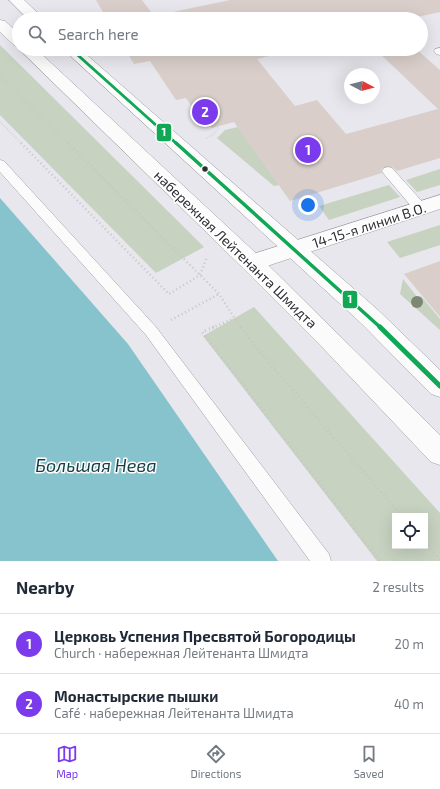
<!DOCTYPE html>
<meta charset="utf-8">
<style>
:root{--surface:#fff;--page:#f2f2f3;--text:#1f2937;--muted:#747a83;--line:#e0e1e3;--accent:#7c3aed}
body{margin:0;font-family:"Exo 2",sans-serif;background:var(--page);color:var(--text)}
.controls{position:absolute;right:12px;bottom:12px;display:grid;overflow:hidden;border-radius:0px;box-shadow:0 4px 16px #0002}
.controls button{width:36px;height:36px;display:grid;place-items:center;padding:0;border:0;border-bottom:1px solid var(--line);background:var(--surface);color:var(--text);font:20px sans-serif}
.compass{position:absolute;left:344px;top:68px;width:36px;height:36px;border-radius:50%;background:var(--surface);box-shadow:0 4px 16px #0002;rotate:97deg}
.you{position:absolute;left:308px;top:205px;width:14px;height:14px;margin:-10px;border:3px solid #fff;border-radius:50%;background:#1a73e8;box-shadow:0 0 0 6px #1a73e833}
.badge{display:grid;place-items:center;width:26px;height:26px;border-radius:50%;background:var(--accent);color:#fff;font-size:13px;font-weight:700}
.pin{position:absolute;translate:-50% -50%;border:2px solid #fff;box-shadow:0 1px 4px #0006}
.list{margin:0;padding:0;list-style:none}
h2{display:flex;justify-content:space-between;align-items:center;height:52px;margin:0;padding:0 16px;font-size:17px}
h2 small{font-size:13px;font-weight:400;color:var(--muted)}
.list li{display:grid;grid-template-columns:26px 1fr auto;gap:12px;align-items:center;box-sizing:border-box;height:60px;padding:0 16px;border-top:1px solid var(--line)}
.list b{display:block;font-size:15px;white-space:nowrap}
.list p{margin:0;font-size:13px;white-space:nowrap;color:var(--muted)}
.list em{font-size:13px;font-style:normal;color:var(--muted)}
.icon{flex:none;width:22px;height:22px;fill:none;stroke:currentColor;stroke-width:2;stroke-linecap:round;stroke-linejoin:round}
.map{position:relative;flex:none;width:440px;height:561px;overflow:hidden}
.search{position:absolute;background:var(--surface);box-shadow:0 4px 16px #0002;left:12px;right:12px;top:12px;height:44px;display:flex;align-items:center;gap:10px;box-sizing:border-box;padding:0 14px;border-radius:22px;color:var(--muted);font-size:15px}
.sheet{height:172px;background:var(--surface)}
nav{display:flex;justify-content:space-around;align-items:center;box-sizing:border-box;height:56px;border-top:1px solid var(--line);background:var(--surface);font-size:11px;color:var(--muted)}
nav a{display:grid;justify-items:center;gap:2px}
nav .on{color:var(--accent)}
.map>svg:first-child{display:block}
.green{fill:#c7d2c0;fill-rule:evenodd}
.water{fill:#86c3cd}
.building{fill:#d9ceca}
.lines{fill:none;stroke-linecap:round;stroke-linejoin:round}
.service-casing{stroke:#9c9ca1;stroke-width:1}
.minor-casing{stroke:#9c9ca1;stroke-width:1}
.tertiary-casing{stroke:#9c9ca1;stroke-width:1}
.path-far2{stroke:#c6c6c9;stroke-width:2;stroke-dasharray:0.5 2;stroke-linecap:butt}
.path-far1{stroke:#c6c6c9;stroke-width:2.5;stroke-dasharray:1 3;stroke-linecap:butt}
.path{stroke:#c6c6c9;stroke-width:3;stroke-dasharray:1 3.5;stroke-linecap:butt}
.service{fill:#fbfbfc;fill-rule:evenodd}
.minor{fill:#fbfbfc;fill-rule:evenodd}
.tertiary{fill:#fbfbfc;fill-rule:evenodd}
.bus-1-far2-casing{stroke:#fff;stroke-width:5}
.bus-1-far1-casing{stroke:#fff;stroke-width:6}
.bus-1-casing{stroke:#fff;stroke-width:8}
.bus-1-far2{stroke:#10a855;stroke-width:3}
.bus-1-far1{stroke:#10a855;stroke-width:3.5}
.bus-1{stroke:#10a855;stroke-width:5}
.tree{fill:#7d8874}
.bus-dot{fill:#2e2e32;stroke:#fff;stroke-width:1.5}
.labels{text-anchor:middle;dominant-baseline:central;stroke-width:3;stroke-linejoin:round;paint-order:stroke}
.street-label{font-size:14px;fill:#2e2e32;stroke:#fff}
.near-water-label{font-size:18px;font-style:italic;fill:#153f44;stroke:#fff}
.line-badge{stroke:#fff;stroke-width:1.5}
.badge-label{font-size:11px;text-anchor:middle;font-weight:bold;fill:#fff}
</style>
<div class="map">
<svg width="440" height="561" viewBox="0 0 440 561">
<rect width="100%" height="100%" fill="#e7e7ed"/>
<g class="green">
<polygon points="0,45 204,247 156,273 0,115"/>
<polygon points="238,127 279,185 274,186 217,138 225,130"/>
<polygon points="440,169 440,185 417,192 406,180"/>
<polygon points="389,185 400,197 329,220 319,206"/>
<polygon points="440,225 440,245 400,258 387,242"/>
<polygon points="403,279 418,298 421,296 440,319 440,330 400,294"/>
<path d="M254,307L440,513V561H377L203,336ZM395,516H425V546H395Z"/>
</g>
<polygon class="water" points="0,198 128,344 278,561 0,561"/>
<g class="building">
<polygon points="96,0 142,0 154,16 230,0 440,0 440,12 408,19 107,19"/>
<polygon points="125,49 298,49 257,59 295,106 317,100 346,134 438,109 375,49 416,49 440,70 440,158 397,171 392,167 384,167 381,170 382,173 290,201 234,122 212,128 206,118 201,120 186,98 176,100 150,61 134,64"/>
<polygon points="440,261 440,317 404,274"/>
</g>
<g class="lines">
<defs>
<g id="service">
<polygon points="440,48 440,55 436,54 434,51 435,49"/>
<path d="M78,49H92C88,54 78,57 72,55L71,53Z"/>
<polygon points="0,160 4,161 156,327 329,554 331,561 310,561 146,335 0,172"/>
<polygon points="388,167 392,168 426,206 427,209 426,212 421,213 416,212 384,174 382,171 384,168"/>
</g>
<polygon id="minor" points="440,195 440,209 252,271 244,269 241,263 244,257"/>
<g id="tertiary">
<polygon points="9,0 24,0 44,19 28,19"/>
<polygon points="0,20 5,21 19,34 19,47 14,45 0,32"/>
<polygon points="19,49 36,49 260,257 440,435 440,465 431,462 322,347 244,269"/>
<polygon points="63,49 80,49 378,310 440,370 440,397 431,394 362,324"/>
</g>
</defs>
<use href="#service" class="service-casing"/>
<use href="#minor" class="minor-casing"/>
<use href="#tertiary" class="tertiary-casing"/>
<g class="path-far2">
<polyline points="0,76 69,144"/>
<polyline points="0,122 22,144"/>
<polyline points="207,138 215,133 219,126"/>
</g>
<g class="path-far1">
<polyline points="21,143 169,294 200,275 207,257"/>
<polyline points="68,143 219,294 241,328"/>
<polyline points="171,320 219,294"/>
<polyline points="212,328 234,318"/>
</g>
<g class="path">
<polyline points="214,327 202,332 380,561"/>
<polyline points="241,327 260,352 402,516"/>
<polyline points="425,542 440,560"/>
</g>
<use href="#service" class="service"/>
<use href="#minor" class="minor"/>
<use href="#tertiary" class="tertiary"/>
<defs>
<polyline id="bus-1-far2" points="71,49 177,144"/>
<polyline id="bus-1-far1" points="176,143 381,328"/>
<polyline id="bus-1" points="380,327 440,386"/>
</defs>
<use href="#bus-1-far2" class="bus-1-far2-casing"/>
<use href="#bus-1-far1" class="bus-1-far1-casing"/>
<use href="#bus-1" class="bus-1-casing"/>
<use href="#bus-1-far2" class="bus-1-far2"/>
<use href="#bus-1-far1" class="bus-1-far1"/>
<use href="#bus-1" class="bus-1"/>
</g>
<circle class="tree" cx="417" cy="302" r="6"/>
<circle class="bus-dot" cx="205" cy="169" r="3.5"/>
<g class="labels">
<g class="street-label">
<text transform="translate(369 225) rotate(-18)">14-15-я линии В.О.</text>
<text transform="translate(236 249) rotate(44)">набережная Лейтенанта Шмидта</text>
</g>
<g class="near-water-label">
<text x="96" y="465">Большая Нева</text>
</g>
</g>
<g class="line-badge">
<rect x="156" y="123" width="16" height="19" rx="4" fill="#10a855"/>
<rect x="342" y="290" width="16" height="19" rx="4" fill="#10a855"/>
</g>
<g class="badge-label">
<text x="164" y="136">1</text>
<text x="350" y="303">1</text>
</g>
</svg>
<div class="controls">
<button><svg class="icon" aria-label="locate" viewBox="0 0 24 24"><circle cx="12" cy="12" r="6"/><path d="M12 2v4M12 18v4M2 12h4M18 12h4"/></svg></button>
</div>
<svg class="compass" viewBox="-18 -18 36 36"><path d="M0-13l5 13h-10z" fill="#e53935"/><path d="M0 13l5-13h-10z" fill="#747a83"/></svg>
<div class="you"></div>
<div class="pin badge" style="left:308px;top:150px">1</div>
<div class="pin badge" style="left:205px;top:112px">2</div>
<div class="search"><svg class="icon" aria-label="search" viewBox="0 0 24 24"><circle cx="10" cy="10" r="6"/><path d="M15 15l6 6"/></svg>Search here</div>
</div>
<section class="sheet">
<h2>Nearby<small>2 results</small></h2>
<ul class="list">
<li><span class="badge">1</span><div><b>Церковь Успения Пресвятой Богородицы</b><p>Church · набережная Лейтенанта Шмидта</p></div><em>20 m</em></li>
<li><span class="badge">2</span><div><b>Монастырские пышки</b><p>Café · набережная Лейтенанта Шмидта</p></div><em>40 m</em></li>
</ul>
</section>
<nav>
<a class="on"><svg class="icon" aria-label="map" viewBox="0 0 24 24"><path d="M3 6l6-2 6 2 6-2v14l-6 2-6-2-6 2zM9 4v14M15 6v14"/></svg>Map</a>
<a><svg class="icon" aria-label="directions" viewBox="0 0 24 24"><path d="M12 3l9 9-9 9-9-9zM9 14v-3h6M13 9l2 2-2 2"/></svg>Directions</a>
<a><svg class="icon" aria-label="saved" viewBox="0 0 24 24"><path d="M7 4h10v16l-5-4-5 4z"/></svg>Saved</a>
</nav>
